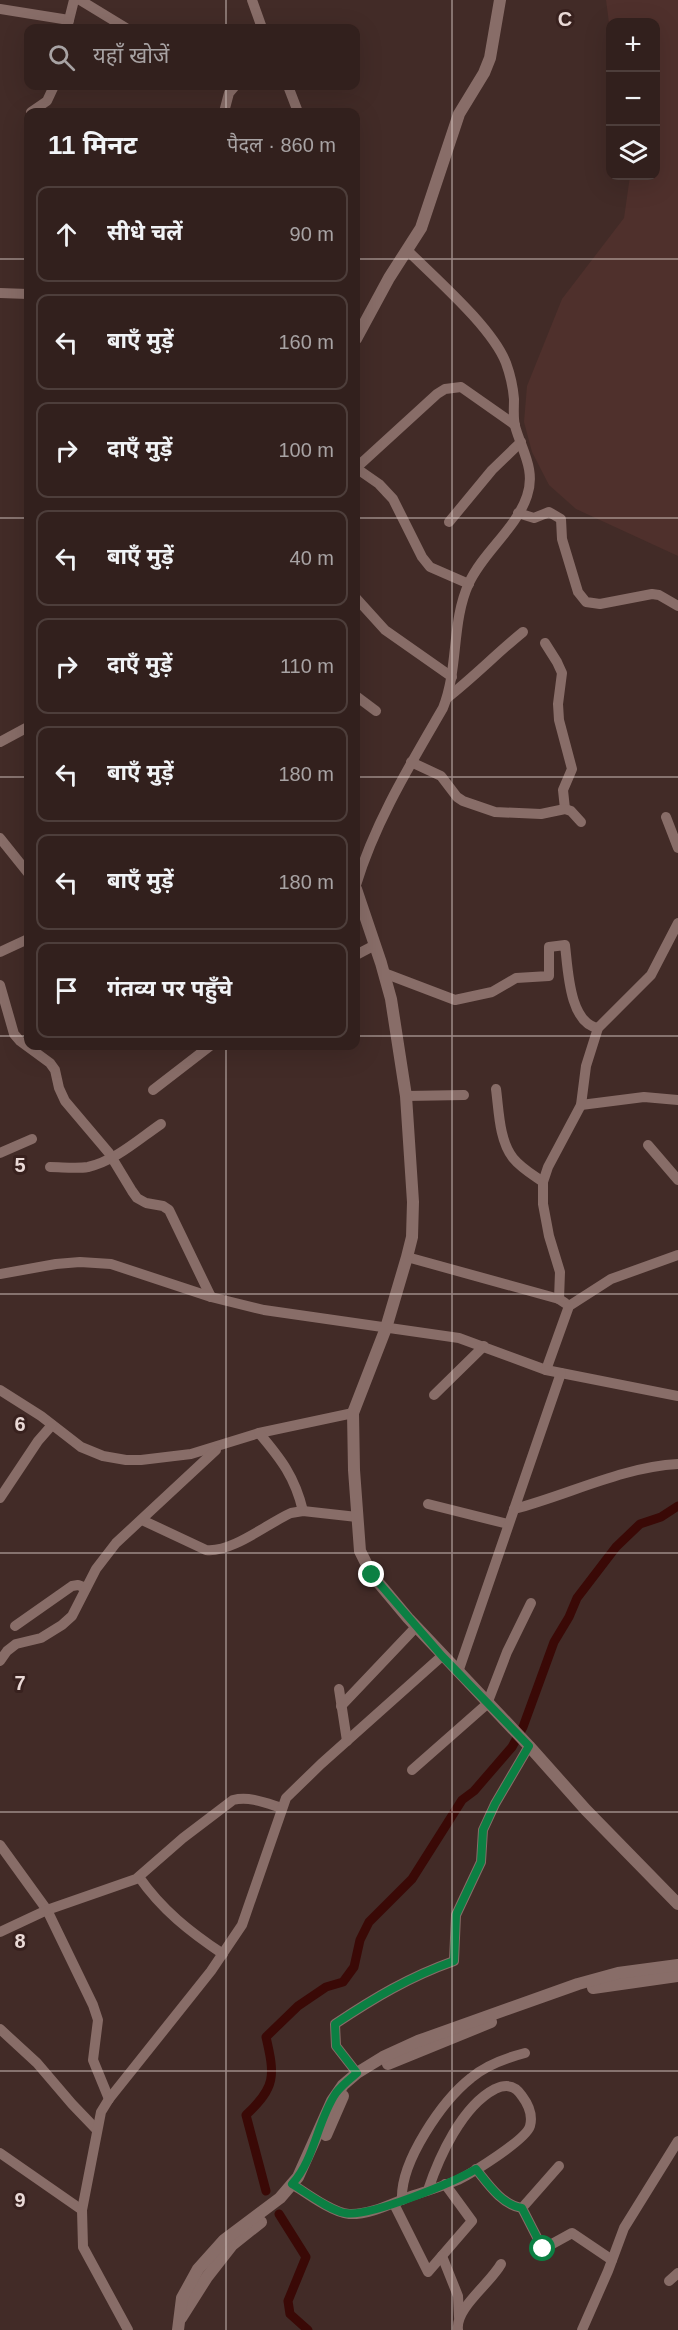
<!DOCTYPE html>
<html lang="hi">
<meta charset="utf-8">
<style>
:root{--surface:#32201d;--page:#3d2d2a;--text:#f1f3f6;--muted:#a8a3a4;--line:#4d3e3b}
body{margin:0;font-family:Arial,"Noto Sans Devanagari",sans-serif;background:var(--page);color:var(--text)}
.controls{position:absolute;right:18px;top:18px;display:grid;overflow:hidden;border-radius:12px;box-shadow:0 6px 24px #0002}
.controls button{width:54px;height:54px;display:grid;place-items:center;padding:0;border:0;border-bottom:2px solid var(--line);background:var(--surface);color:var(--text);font:30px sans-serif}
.stop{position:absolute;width:18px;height:18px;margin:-14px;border:4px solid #0b8043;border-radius:50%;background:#fff}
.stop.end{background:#0b8043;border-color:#fff;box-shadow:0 2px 6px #0008}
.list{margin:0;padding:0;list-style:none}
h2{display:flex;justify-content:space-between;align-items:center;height:78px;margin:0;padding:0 24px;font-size:26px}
h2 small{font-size:20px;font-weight:400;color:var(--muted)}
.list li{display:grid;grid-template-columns:39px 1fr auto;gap:18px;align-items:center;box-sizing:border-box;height:96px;margin:0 12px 12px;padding:0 12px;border:2px solid var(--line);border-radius:12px}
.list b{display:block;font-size:22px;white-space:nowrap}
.list em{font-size:20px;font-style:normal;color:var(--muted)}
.icon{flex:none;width:33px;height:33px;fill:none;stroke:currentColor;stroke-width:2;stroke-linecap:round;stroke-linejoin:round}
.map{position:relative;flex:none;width:678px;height:2330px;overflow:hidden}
.search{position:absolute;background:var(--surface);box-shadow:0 6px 24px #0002;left:24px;top:24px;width:336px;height:66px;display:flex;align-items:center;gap:15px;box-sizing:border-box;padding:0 21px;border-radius:12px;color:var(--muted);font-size:22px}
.panel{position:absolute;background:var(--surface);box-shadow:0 6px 24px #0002;left:24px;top:108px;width:336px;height:942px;border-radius:12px}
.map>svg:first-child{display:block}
.built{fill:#4f302c}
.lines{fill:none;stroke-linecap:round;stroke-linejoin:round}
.canal{stroke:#3a0906;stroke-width:9}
.minor{stroke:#886d68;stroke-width:10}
.tertiary{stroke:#886d68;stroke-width:12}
.route{stroke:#0b8043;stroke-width:8}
.grid{fill:none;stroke:#eadad7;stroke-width:1.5;stroke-opacity:0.55}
.grid-label{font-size:20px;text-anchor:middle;font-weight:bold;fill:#eadad7;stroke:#38211e;stroke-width:6;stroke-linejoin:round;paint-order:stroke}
</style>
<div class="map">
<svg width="678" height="2330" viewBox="0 0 678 2330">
<rect width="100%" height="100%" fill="#422b27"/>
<polygon class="built" points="606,0 678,0 678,556 576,509 549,485 532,452 524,422 527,386 562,299 624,218 630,176 656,176 656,22 610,22 610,31"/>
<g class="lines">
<g class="canal">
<path d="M266,2191L246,2115C276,2087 275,2076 266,2037L298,2006L326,1987L343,1982L354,1967L360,1940L369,1922L412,1879L462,1800L474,1791L512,1747L523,1727L554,1642L569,1617L577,1598L616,1547L640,1524L661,1517L678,1506"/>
<polyline points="279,2214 306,2257 288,2301 290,2314 308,2330"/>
</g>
<g class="minor">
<polyline points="80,0 126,28"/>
<polyline points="252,0 262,28"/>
<polyline points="0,9 69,20"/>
<polyline points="67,28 74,0"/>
<polyline points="288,86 298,112"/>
<polyline points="31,112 47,101 54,86"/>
<polyline points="224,112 229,93 235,86"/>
<polyline points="0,293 28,294"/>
<polyline points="356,468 437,394 445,389 461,387 515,425"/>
<polyline points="356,468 379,484 393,499 422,557 430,567 469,584"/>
<polyline points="518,513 534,518 549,512 561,519 562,539 578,592 586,602 600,604 652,594 659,595 678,606"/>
<polyline points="449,522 492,470 521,442"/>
<polyline points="356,598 385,630 452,677"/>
<polyline points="545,643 557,662 562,673 558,704 559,720 572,769 563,790 565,809"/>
<polyline points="356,696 376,711"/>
<path d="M447,698C474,677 497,653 523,632"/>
<polyline points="0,742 26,728"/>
<polyline points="411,762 441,776 457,797 463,801 495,812 541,814 565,809 571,811 581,822"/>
<polyline points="666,817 678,848"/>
<polyline points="0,838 28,873"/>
<path d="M356,885C375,822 410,765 443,708C459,668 451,622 469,583C483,552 516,529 527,496C536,470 522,451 515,426C513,418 514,408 514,399C513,387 510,374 506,363C492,327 436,279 407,250"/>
<polyline points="0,952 28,939"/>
<polyline points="356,955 375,945"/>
<path d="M384,973L455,1000L492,992L516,978L549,976V947L565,945C568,969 569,1023 598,1028"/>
<polyline points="0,985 14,1034 20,1041 50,1063 55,1070 59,1088 65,1101 109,1153 132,1191 137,1198 146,1203 163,1206 169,1210 211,1297"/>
<path d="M496,1089C499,1111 499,1140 513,1158C521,1168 533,1175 543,1182"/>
<polyline points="153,1090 210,1046"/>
<polyline points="406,1096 464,1095"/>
<polyline points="581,1105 644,1097 678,1100"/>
<polyline points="648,1145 678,1180"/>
<polyline points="0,1153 32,1139"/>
<path d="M50,1167C62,1167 76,1169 88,1167C115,1161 139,1139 161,1124"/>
<polyline points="407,1257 559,1299 565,1303"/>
<polyline points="0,1274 56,1264 80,1262 111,1264 211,1297 264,1310 459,1338 546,1370 678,1396"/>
<polyline points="559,1299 560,1272 549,1236 543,1204 543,1182 548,1167 581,1105 586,1066 598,1028 651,975 678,923"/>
<polyline points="546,1370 569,1306 611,1279 678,1255"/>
<polyline points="0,1390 41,1416 81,1447 103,1456 126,1460 141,1460 191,1454 259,1433 353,1413"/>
<polyline points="434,1395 484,1346"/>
<path d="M259,1433C281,1459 295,1477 303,1511"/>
<polyline points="0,1498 38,1441 52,1425"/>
<polyline points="428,1504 508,1524"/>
<path d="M514,1509C568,1495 622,1467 678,1464"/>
<path d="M142,1520L206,1550C232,1553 268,1523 291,1513L303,1511L357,1517"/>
<polyline points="15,1626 72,1586 78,1585 86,1588"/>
<polyline points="0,1661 7,1651 16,1644 41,1638 62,1625 72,1616 96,1569 116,1543 216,1450"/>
<polyline points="458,1672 561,1373"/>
<polyline points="339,1689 347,1741"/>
<polyline points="341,1706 416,1627"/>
<polyline points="412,1770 487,1704 507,1652 531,1603"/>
<polyline points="0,1845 47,1910 93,2005 98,2020 93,2060 109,2099"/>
<path d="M139,1877C162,1910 190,1932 223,1954"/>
<path d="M0,1932L47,1910L136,1879L183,1838L233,1800C250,1796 266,1803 282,1808"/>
<polyline points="0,2029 37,2063 72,2104 96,2129"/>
<path d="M357,2073L336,2046L335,2024C374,1998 409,1977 454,1961L456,1915L481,1862L483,1830L495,1804L529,1746"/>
<polyline points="0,2153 82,2210"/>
<path d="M476,2169C488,2184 502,2205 522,2208L559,2166"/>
<path d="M292,2184C306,2193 333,2213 349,2214C371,2215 394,2202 414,2195C429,2190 444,2186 458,2180C472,2173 526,2140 530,2126C533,2115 528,2104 522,2096C515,2085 506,2084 495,2089C462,2106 439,2157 428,2190"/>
<path d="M402,2200C400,2162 442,2101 471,2078C486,2065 506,2058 525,2053"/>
<polyline points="394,2204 428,2272 472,2221 445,2184"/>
<polyline points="522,2208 543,2249 572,2233 612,2260"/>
<polyline points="442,2256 458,2296 459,2317"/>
<polyline points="669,2281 678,2273"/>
<polyline points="128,2330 83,2247 82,2210 101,2112 109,2099 211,1971 242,1925 286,1798 321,1764 442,1656"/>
<path d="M458,2330C455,2308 490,2284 501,2264"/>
<polyline points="582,2330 608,2271 624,2228 678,2141"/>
</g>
<g class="tertiary">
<polyline points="356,339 389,278 421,228 459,114 484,73 490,58 500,0"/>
<polyline points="356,889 381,963 391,999 406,1096 413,1202 412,1237 407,1257 386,1328 353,1413 354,1470 360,1551 372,1575 408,1618 529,1746 586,1810 678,1904"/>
<polyline points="593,1988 678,1976"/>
<polyline points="388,2064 491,2022"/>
<polyline points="326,2135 343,2096"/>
<polyline points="181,2318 207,2277 232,2245 261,2222"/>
<polyline points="178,2330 182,2298 198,2269 224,2240 280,2198 298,2177 332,2101 343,2085 357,2073 383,2057 418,2041 578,1984 618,1973 678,1965"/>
</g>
</g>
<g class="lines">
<path class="route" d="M372,1575L442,1656L529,1746L495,1804L483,1830L481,1862L456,1915L454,1961C409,1977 374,1998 335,2024L336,2046L357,2073C350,2079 342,2085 336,2093C317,2121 315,2159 292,2184C307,2193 329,2210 345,2213C368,2218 454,2182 476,2169C488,2184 502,2205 522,2208L543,2249"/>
</g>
<path class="grid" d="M226,0V28M452,0V2330M226,86V112M0,259H28M356,259H678M0,518H28M356,518H678M0,777H28M356,777H678M0,1036H28M356,1036H678M226,1046V2330M0,1294H678M0,1553H678M0,1812H678M0,2071H678"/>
<g class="grid-label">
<text x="565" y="26">C</text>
<text x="20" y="1172">5</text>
<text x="20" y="1431">6</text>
<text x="20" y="1690">7</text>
<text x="20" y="1948">8</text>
<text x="20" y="2207">9</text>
</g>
</svg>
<div class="controls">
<button>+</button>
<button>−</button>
<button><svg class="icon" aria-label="layers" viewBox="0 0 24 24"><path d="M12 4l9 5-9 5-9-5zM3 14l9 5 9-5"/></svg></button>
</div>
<div class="stop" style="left:543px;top:2249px"></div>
<div class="stop end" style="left:372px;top:1575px"></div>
<div class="search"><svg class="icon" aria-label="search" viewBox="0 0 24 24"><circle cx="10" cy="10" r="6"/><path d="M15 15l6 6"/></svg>यहाँ खोजें</div>
<section class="panel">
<h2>11 मिनट<small>पैदल · 860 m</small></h2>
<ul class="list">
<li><svg class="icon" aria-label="ahead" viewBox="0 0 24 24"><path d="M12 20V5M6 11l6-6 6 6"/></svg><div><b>सीधे चलें</b></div><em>90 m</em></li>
<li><svg class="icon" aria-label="left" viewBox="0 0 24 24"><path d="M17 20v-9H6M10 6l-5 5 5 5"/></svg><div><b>बाएँ मुड़ें</b></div><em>160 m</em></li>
<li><svg class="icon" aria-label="right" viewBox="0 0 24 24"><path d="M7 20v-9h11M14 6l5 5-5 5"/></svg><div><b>दाएँ मुड़ें</b></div><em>100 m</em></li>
<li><svg class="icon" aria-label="left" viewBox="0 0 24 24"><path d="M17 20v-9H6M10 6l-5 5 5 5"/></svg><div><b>बाएँ मुड़ें</b></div><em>40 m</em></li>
<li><svg class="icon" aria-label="right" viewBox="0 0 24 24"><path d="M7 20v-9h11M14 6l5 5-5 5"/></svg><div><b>दाएँ मुड़ें</b></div><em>110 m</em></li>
<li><svg class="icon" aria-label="left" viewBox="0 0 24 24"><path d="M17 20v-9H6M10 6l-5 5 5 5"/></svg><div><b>बाएँ मुड़ें</b></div><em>180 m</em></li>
<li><svg class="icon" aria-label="left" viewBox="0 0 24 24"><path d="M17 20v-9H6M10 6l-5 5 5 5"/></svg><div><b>बाएँ मुड़ें</b></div><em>180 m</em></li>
<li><svg class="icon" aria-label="arrive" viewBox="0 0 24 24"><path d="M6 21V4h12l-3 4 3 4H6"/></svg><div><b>गंतव्य पर पहुँचे</b></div></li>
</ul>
</section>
</div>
